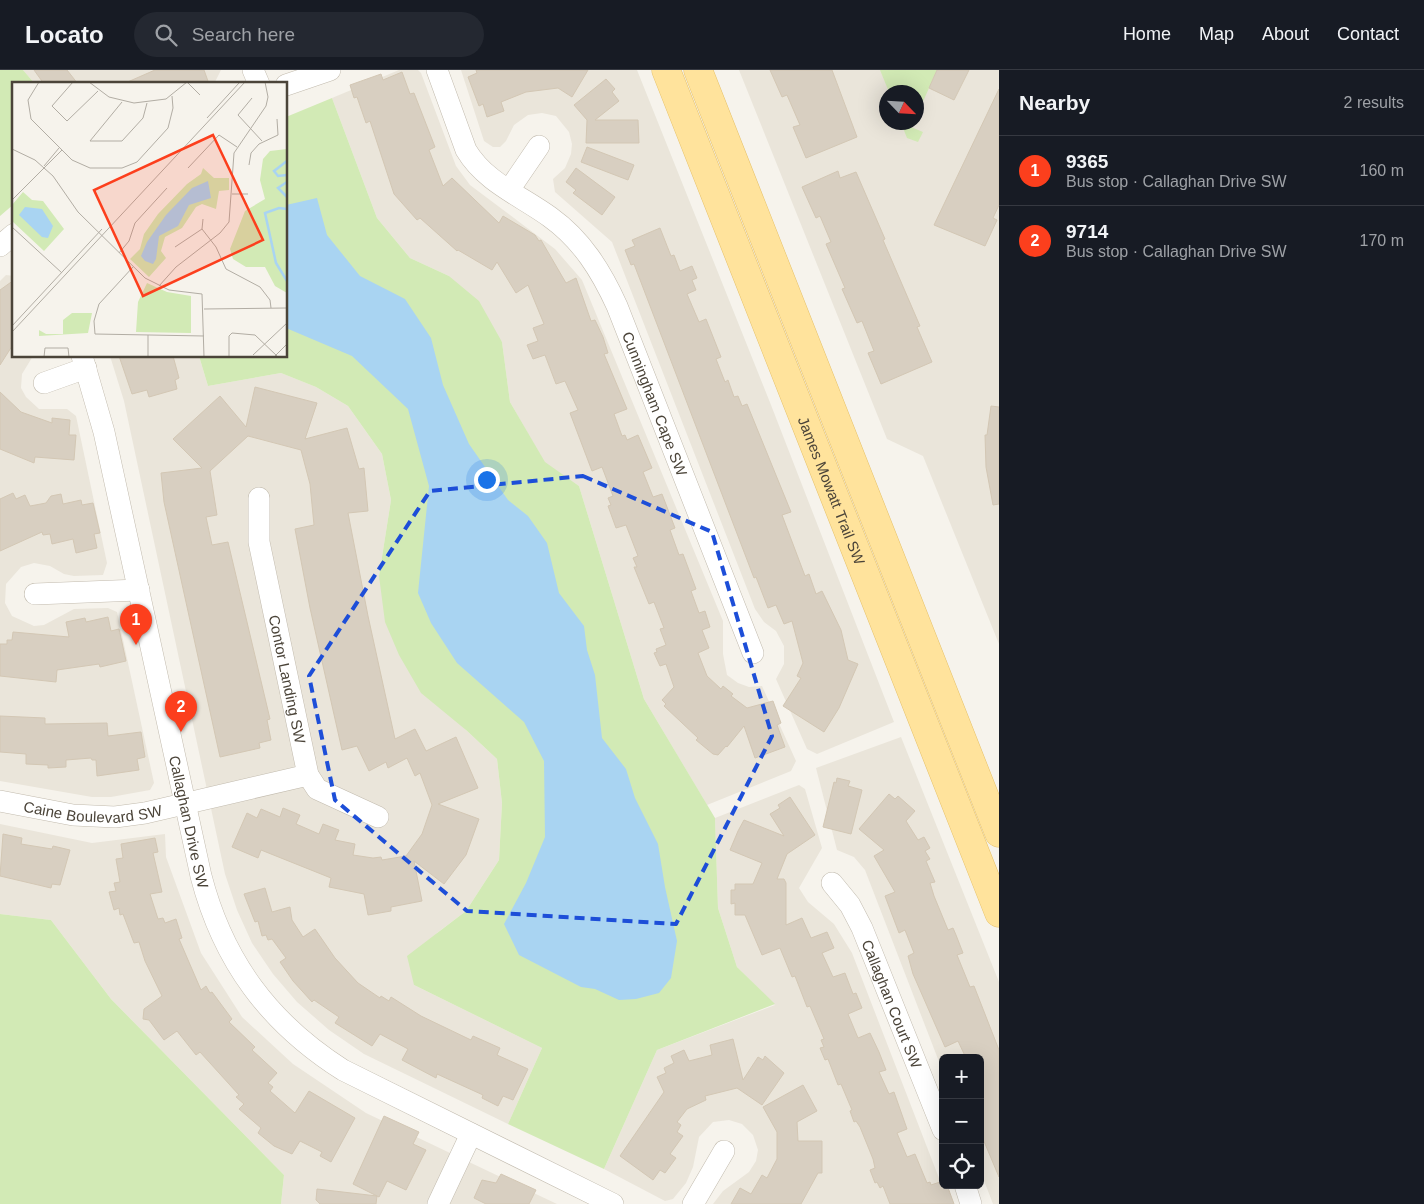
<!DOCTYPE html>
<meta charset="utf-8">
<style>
:root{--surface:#171b24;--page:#242831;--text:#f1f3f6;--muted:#9ea1a6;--line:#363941;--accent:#fc3f1d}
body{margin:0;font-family:Helvetica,sans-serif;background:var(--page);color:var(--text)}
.controls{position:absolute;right:15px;bottom:15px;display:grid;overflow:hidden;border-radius:8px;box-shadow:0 5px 20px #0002}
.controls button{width:45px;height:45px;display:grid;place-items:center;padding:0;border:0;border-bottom:1px solid var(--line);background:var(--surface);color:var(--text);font:25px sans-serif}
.compass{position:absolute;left:879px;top:15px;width:45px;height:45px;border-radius:50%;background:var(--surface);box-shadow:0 5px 20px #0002;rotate:115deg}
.you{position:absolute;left:486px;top:409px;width:18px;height:18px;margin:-12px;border:4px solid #fff;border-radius:50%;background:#1a73e8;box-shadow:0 0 0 8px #1a73e833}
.badge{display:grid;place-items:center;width:32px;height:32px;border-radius:50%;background:var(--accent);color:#fff;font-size:16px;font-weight:700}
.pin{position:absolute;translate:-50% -41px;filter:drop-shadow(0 1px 2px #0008)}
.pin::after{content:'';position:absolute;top:26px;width:18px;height:15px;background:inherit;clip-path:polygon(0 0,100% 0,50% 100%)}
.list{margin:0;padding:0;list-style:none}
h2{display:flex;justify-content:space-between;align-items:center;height:65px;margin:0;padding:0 20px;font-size:21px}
h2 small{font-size:16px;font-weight:400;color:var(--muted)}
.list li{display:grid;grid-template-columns:32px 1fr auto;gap:15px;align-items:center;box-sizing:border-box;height:70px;padding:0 20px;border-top:1px solid var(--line)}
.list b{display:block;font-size:19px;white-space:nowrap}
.list p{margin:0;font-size:16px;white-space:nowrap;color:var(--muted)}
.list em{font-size:16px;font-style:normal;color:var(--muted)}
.icon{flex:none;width:28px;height:28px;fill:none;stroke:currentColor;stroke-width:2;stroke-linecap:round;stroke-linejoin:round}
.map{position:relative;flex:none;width:999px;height:1134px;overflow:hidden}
header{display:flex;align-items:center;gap:30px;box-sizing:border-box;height:70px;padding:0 25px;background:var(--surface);border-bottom:1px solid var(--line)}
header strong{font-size:24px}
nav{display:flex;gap:28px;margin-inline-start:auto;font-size:18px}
.search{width:350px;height:45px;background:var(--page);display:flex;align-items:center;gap:12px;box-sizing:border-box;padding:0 18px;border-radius:28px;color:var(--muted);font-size:19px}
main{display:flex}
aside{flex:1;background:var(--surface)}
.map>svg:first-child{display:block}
.residential{fill:#eae5da;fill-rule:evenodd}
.green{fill:#d2eab5}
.water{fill:#a9d4f2}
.building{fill:#d8cfc1;stroke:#d3c7b4}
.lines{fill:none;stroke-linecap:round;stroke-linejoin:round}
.minor-casing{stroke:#c2bbae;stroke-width:22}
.major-casing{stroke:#e6c16a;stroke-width:29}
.minor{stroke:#fff;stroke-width:21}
.major{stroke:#ffe39c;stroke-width:28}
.marked{fill:none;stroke:#1d4ed8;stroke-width:4;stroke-dasharray:10 6;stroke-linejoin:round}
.labels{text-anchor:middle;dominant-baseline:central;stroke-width:4;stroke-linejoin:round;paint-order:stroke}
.street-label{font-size:15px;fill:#4b4439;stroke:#fff}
.inset-river{fill:none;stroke:#a9d4f2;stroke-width:2.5}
.inset-road{fill:none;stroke:#b2ada4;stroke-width:1}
.view{fill:#fc3f1d;fill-opacity:0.15;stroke:#fc3f1d;stroke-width:2.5}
.inset-edge{fill:none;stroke:#4b4439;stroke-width:2.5}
</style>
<header>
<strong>Locato</strong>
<div class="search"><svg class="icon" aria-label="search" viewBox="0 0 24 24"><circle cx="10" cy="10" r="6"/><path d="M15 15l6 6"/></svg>Search here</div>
<nav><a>Home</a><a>Map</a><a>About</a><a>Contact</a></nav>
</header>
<main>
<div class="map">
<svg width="999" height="1134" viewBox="0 0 999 1134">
<rect width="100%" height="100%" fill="#f6f3ec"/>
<g class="residential">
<polygon points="23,0 221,0 214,14 35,14"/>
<polygon points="399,0 418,0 421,3 456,96 470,115 555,179 582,210 723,551 723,584 727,605 738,613 749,617 762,616 796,691 791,701 707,735 644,629 579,416 545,393 510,332 502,272 449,206 410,188 377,148 332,28"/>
<polygon points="461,0 637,0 771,335 894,652 817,684 807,679 776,609 784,594 784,576 776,561 764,552 755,539 612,172 555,122 553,109 565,98 571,84 572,74 569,62 556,46 542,43 528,45 514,55 506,71 500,77 493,77 484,71"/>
<path d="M739,0H999V574L923,386L887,369ZM886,22H916V52H886Z"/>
<polygon points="6,205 14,206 14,286 33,286 22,304 21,318 26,327 39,339 67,339 76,346 107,493 103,505 74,506 64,504 50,496 34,493 21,497 6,514 5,533 12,546 34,556 44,555 74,539 108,538 117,542 154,713 150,720 111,727 92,727 0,711 0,211"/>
<polygon points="110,286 199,286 208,316 281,303 316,317 348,336 382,384 391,430 379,506 466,660 497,689 502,733 499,790 466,841 437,863 414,915 542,978 508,1054 364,984 329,960 297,932 273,904 252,873 237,840 225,804 124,331"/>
<polygon points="901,667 999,912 999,1134 993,1134 980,1100 980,988 943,988 943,1002 865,800 854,787 837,780 816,698"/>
<polygon points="799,715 805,719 822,778 799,818 808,832 834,854 852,883 949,1134 713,1134 723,1121 749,1102 756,1091 758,1080 753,1065 742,1054 729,1050 713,1052 699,1067 693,1097 686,1113 673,1129 665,1131 604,1099 657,980 775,935 737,897 718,838 715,748"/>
<polygon points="0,754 92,773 165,764 166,787 201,883 242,947 293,994 366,1043 557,1134 281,1134 284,1105 111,929 51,850 0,844"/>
</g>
<g class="green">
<polygon points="0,0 23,0 35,14 14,14 14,134 0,146"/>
<polygon points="880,0 937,0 917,45 916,22 889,22"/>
<polygon points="332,28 377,148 410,188 449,206 479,231 502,272 510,332 545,392 579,416 644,629 715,748 718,838 737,897 775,934 657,980 604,1099 508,1054 542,978 414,915 407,886 466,841 499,790 502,733 497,689 466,660 421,623 399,585 385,552 379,506 391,430 382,384 348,336 316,317 281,303 208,316 199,286 286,286 286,47"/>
<polygon points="901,53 913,53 911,57 923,62 918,72 907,68"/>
<polygon points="0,844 51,850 111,929 284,1105 281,1134 0,1134"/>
</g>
<polygon class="water" points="317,128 327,165 360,206 405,229 431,268 443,315 469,374 508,430 528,446 547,473 559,523 584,556 587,580 595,605 602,668 626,699 635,728 658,774 665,817 677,871 671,908 659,923 636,929 619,930 595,919 581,917 519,885 504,854 526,813 545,767 544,691 524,652 457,593 431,553 418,523 429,416 408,339 352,286 286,258 286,135"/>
<g class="building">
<polygon points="34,0 67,0 78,14 44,14"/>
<polygon points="155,0 204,0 209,14 123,14"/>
<polygon points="476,0 588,0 572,27 558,18 526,22 501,32 504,41 487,47 483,34 479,36 468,7 477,3"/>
<polygon points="770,0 832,0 857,67 806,88 793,57 800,55 787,25 782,27"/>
<polygon points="937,0 969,0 954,30 929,18"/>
<polygon points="402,2 410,24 414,23 435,77 429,80 443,116 452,108 499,153 503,146 535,165 539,171 541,170 566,213 576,208 591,251 595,250 603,267 608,283 604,284 627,339 614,344 622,366 625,365 627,370 638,365 652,398 643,402 653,427 662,424 675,458 670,460 679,485 683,484 696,519 691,521 699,543 705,541 710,557 702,560 709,578 698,583 707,606 721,619 723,616 733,624 731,626 747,638 773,631 781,653 777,655 785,677 755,688 744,656 727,677 726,676 718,685 713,684 696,670 698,668 664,636 666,634 662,630 674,617 666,594 660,596 654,583 657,582 656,579 666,575 660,559 664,558 654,532 649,534 634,497 637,497 633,488 638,486 626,455 616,458 608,436 611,435 608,428 613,426 602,397 592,401 570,343 578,340 565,311 556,314 545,285 533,289 527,275 538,271 533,258 544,254 528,215 516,223 497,192 492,200 458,180 457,181 420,148 417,150 394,124 370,51 366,53 357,27 354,28 350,15 381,4 383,10"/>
<polygon points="606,9 615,19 612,22 619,31 595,50 638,50 639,73 586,73 587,50 574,35"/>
<polygon points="999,19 999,135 993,148 997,150 985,176 934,155"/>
<polygon points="587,77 634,95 628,110 581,92"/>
<polygon points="576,98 615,127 602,145 573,123 576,120 566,112"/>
<polygon points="838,101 840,108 856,102 885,169 883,170 920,256 917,257 932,292 881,314 868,283 874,281 862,251 857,253 842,219 845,218 826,174 831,172 820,146 816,148 802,117"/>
<polygon points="660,158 671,186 674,185 680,201 692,196 697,208 692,210 696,220 687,224 699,252 706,249 721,287 716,289 725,312 728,310 734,327 738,326 742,336 747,334 791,442 782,445 805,506 809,504 816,524 822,521 841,560 848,590 858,594 839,638 824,662 783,636 801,608 797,606 803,593 792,551 784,554 776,535 768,538 756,507 754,508 634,194 631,195 625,180 635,176 632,170"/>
<polygon points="14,210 14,273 0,295 0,220"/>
<polygon points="119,286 173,286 179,308 175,310 177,319 149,327 147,320 132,324"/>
<polygon points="255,317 317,333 305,369 347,358 359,399 364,398 368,441 348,443 368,546 395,669 415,659 426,681 456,667 478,718 438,734 479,749 466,785 444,814 414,791 422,831 391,837 391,841 368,845 364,824 329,817 331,808 261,780 258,788 232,777 247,743 257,748 261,739 280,747 283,738 300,745 296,754 319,764 323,754 339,760 335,770 355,774 353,785 373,788 381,787 382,790 406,786 422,764 432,735 420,703 415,706 407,688 388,698 386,692 369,701 357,676 342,680 310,538 295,459 314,455 310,414 301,380 248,366 210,401 217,445 206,447 212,475 228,472 270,649 267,650 271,670 259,673 260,678 220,687 164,432 161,403 202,398 173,369 220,326 246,357"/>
<polygon points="0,322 21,342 52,353 52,348 70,350 69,365 76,365 74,390 35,387 34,393 0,379"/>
<polygon points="991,336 999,337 999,434 993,435 986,397 985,365 987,365"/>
<polygon points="13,423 16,429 25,425 30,436 46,433 51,426 61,424 63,434 81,430 82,435 93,433 100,463 94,464 97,478 76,483 73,469 52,474 50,464 43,465 42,462 0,481 0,429"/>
<polygon points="108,547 111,561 119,559 126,591 100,597 99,594 57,600 56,612 0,606 0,574 7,574 7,570 12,570 13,562 69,567 66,552 85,548 86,552"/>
<polygon points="0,646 45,648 45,654 107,653 108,666 141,662 145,687 137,689 139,700 97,706 96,690 92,690 91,688 66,690 66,697 48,698 48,695 26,694 26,684 0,682"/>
<polygon points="837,708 850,711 848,716 862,720 851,764 823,757 834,712 836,713"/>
<polygon points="889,724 895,729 898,726 915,741 906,751 918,770 924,767 930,778 925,781 930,789 926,791 935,812 930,813 934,826 948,860 953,858 956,865 963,883 957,885 970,917 974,916 999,980 999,1107 983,1069 980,1070 980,988 966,988 958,971 945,977 913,904 908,886 914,883 905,860 899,863 885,826 895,822 874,786 884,780 859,759"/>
<polygon points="790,727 815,765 787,784 777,809 784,809 786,813 786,855 802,848 811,868 827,862 834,878 822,883 833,907 845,903 853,924 856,923 862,938 848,944 858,968 870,963 879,982 886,1000 879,1002 889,1024 894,1022 907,1059 897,1063 907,1087 915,1084 927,1113 930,1112 931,1115 943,1111 943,1115 947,1115 954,1134 890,1134 883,1116 880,1118 877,1112 875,1113 870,1100 875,1098 873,1089 860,1057 856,1051 854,1052 850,1041 852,1040 841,1014 838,1015 828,989 825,990 820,978 824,977 821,970 824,969 810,936 807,937 795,906 792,907 780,878 762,885 745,845 735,845 735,833 731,834 731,820 735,820 735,814 753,814 762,793 730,780 738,761 744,750 784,766 770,744 780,738 778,735"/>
<polygon points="3,764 22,768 21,774 52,779 53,776 70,780 60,815 52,814 51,818 0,806"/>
<polygon points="155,768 158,782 153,783 162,822 150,824 158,849 163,848 165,853 176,849 182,868 179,869 201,920 206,916 210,923 212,922 232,949 229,952 255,977 252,980 277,1003 268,1013 273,1017 270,1021 295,1043 309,1021 355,1048 331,1092 320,1086 322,1082 300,1071 292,1084 274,1076 258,1063 261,1058 239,1039 244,1034 236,1027 239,1025 200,982 196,985 177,961 164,970 149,950 143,949 144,939 162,926 145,891 139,872 134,873 123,844 120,845 119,838 114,840 109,822 116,821 114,813 120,812 116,789 123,788 121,774"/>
<polygon points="265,818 272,842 290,837 292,850 303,867 315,859 335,888 358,913 380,928 381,926 389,931 391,927 421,946 471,970 473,966 500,978 497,985 528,999 513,1030 503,1026 498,1036 482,1028 483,1025 437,1004 436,1008 402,990 408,979 380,964 372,976 335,953 339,947 314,930 312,932 293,911 280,892 286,888 272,869 268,870 266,865 262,866 258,851 255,852 244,824"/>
<polygon points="733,969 743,1010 758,987 763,990 765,986 784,1003 762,1035 737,1018 705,1026 706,1030 687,1039 677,1052 681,1055 677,1062 683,1066 670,1084 676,1088 665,1103 660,1100 653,1110 620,1086 664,1022 657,1007 666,1003 664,998 674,993 671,986 684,980 689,991 712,985 710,975"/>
<polygon points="803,1015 817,1041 797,1052 798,1071 822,1071 822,1103 818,1103 801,1134 731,1134 740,1118 751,1124 762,1105 767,1108 777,1089 777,1062 763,1037"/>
<polygon points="384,1046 419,1062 413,1074 426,1080 406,1120 387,1111 379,1127 353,1114"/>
<polygon points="501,1104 536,1120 529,1134 486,1134 474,1128 482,1110 496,1113"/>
<polygon points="317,1119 377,1126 376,1134 320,1134 316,1130"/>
</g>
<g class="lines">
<defs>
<g id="minor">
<polyline points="253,0 259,14"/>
<path id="s1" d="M437,0L466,80C485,112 521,126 550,147C582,170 601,201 617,236L753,583"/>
<polyline points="286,15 330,0"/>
<polyline points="509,120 539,76"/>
<polyline points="0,176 14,164"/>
<path id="s2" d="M82,286L104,362L201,806C223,891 269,953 343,1000L613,1134"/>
<polyline points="44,313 86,298"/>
<path id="s3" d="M259,428V472L308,705L317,719L378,747"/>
<polyline points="35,524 139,520"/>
<path id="s4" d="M0,731L73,745L115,747L145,743L308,705"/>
<path id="s5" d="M832,813L850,835L862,858L943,1060"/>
<polyline points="965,1115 971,1134"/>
<polyline points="438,1134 471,1064"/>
<polyline points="693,1134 724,1081"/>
</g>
<g id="major">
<path id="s6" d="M666,0L999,843"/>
<polyline points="698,0 999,763"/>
</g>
</defs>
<use href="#minor" class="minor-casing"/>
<use href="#major" class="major-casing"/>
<use href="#minor" class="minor"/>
<use href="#major" class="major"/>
</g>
<path class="marked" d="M583,406L712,462L772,666L676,854L467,841L335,730L309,606L430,421Z"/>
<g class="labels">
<g class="street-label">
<text stroke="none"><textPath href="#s1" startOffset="411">Cunningham Cape SW</textPath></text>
<text stroke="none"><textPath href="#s6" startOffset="452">James Mowatt Trail SW</textPath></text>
<text stroke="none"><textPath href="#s3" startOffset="184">Contor Landing SW</textPath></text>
<text stroke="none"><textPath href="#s4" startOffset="94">Caine Boulevard SW</textPath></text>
<text stroke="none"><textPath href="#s2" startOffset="478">Callaghan Drive SW</textPath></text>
<text stroke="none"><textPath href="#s5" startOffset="136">Callaghan Court SW</textPath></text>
</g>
</g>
<g transform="translate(12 12)">
<rect width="275" height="275" fill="#f6f3ec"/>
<path d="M275,67V211L263,204L253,185H234L221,177L218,167L233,129L253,117L248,98L251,77L258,69ZM191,86L202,96H217V108L207,109L204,127L190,122L184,125L170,146L153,155L149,169L154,176L137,195L118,177L128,167L132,152L146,132L175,102L189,92ZM11,110L20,118L31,119L52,147L32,169L0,139V123ZM135,201L155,210L179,214V251L124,250L126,220ZM60,231H80L76,251L27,254V248L34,252H51V238Z" fill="#d2eab5"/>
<path d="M196,99L199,116L177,123L166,144L147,154L144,177L141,182L133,179L129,174L135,160L154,133L180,106ZM13,125L30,127L41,144L36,156L30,155L7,133Z" fill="#a9d4f2"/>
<path class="inset-river" d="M275,79L262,89L266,94L275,93M275,100L266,106L275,115M275,127L267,126L253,131L264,181L275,199"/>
<path class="inset-road" d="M27,0L16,18L19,37L60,78L78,86H110L125,80L156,46L161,26L160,14M61,0L40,24L55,39L86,9M77,0L97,15L122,21L154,17L175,0M175,0L188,13M240,16L226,33L250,59M110,20L78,59H110L131,36L135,21M195,36L227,1M0,67L23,78L41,94L66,130L133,196L157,208L190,212L192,275M237,83L239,71L247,62L266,53L265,37M32,84L47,66M176,86L207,53L225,65M220,112H236M0,118L50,68M0,145L50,191M190,147L204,165L214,187L248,205L258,218L259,226M163,165L190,147L191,137M107,171L117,159L123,141L155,106M121,185L87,222L82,239L83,252L192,254M147,204L164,185L208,151L217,140L222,71L254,24L256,15L253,0M192,227L275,226M0,244L90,147M0,250L233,0M241,273L275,241M32,275L33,266H56L57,275M136,275V253M217,275V254L220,251L243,253L265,274M262,275L275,262"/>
<path class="view" d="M201,53L251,158L131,214L82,108Z"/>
<rect width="275" height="275" class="inset-edge"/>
</g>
</svg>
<div class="controls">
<button>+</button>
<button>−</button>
<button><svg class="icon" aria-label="locate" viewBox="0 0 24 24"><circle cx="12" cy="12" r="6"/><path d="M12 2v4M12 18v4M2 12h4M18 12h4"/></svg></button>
</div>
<svg class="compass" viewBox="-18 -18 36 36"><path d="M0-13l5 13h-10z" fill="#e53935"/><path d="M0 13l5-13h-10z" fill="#9ea1a6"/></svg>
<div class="you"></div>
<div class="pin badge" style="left:136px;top:575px">1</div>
<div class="pin badge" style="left:181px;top:662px">2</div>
</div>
<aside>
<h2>Nearby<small>2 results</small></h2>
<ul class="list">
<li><span class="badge">1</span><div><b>9365</b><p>Bus stop · Callaghan Drive SW</p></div><em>160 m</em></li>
<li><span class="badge">2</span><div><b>9714</b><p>Bus stop · Callaghan Drive SW</p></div><em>170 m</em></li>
</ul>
</aside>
</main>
